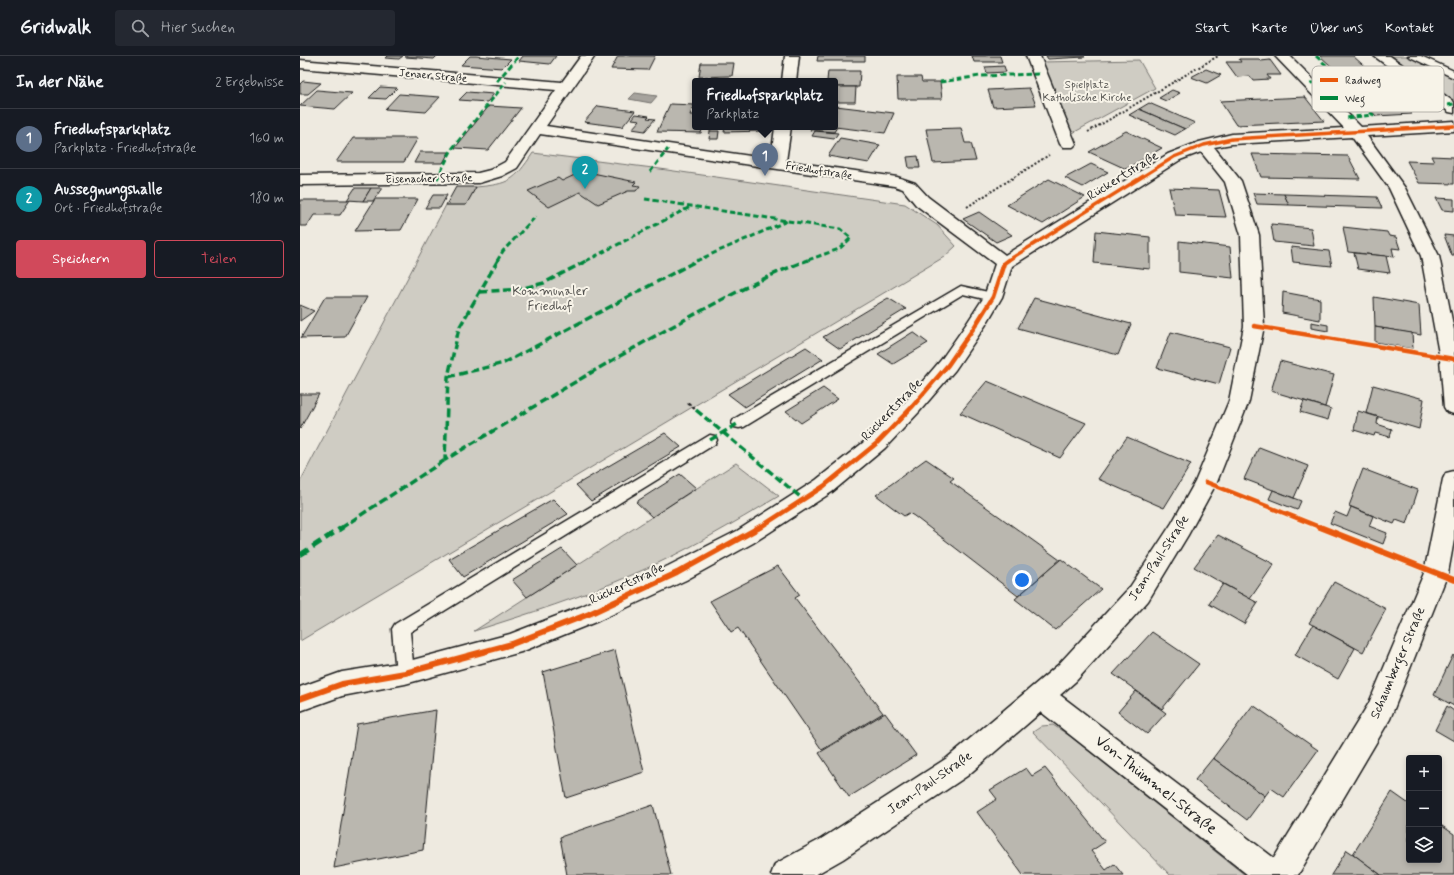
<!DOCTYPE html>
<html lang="de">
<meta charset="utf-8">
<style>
:root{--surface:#171b24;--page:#242831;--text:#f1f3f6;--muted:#9ea1a6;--line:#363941;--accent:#d1495b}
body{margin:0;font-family:Mynerve,sans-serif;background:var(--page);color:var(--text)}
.controls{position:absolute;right:12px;bottom:12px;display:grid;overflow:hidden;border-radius:4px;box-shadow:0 2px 6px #0003}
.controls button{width:36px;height:36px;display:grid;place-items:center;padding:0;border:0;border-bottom:1px solid var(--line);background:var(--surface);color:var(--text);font:20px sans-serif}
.you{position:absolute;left:722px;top:524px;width:14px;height:14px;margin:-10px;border:3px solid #fff;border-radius:50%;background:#1a73e8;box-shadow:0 0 0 6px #1a73e833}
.badge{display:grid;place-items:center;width:26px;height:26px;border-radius:50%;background:var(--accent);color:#fff;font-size:13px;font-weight:700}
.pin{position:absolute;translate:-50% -33px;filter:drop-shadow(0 1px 2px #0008)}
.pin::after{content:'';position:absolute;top:21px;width:14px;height:12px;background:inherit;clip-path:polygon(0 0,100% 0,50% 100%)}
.popup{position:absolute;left:392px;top:22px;width:146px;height:52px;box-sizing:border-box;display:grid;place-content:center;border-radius:4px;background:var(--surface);filter:drop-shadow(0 1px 3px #0005);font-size:13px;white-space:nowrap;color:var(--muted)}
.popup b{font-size:15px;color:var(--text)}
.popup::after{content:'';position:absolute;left:50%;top:100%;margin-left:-8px;border:8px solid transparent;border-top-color:var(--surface)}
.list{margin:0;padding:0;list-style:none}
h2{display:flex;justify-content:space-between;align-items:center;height:52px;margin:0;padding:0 16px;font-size:17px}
h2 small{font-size:13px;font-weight:400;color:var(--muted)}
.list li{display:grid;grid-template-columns:26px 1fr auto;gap:12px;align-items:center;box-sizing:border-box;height:60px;padding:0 16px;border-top:1px solid var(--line)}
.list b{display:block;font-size:15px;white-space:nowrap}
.list p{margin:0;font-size:13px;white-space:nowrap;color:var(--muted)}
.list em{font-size:13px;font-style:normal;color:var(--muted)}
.actions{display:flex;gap:8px;padding:12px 16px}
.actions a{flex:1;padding:9px 0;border:1px solid var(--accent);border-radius:4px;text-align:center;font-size:14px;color:var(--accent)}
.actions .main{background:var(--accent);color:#fff}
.icon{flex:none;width:22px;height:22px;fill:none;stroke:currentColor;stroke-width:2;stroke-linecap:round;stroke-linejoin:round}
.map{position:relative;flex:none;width:1154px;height:819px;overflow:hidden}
header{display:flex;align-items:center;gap:24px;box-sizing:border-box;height:56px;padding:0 20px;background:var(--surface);border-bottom:1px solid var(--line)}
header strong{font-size:19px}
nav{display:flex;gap:22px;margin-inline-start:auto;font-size:14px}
.search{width:280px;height:36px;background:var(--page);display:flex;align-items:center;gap:10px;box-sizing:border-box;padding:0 14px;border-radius:4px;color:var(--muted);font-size:15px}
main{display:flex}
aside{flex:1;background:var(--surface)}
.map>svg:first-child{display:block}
.green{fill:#cfccc3;stroke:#767470}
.water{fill:#a6a39d;stroke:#6f6d69}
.building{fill:#bab7af;stroke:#1c1c1c}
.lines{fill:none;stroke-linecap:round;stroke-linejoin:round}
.lane-casing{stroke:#1c1c1c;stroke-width:3}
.street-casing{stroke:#1c1c1c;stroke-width:3}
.path-far1{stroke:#1c1c1c;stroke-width:2;stroke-dasharray:2 2;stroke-linecap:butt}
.path{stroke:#1c1c1c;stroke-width:2.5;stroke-dasharray:3 3;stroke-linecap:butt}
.lane{fill:#f7f3e8;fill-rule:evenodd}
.street{fill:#f7f3e8;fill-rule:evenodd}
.quiet-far2{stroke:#00873e;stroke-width:3;stroke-dasharray:5.5 3;stroke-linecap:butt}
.quiet-far1{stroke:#00873e;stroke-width:3.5;stroke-dasharray:8 3.5;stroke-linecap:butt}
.quiet{stroke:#00873e;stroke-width:5;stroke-dasharray:10 5;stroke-linecap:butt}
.cycleway-far2-casing{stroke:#f7f3e8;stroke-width:5.5}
.cycleway-far1-casing{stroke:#f7f3e8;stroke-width:7}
.cycleway-casing{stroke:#f7f3e8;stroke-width:8}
.cycleway-far2{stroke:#e8590c;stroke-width:3.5}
.cycleway-far1{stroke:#e8590c;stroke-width:4.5}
.cycleway{stroke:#e8590c;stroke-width:6}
.labels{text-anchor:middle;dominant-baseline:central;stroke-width:4;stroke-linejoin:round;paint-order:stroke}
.far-street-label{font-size:11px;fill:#1c1c1c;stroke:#f7f3e8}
.far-park-label{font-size:11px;fill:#52514e;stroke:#f7f3e8}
.street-label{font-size:13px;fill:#1c1c1c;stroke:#f7f3e8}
.park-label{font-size:13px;fill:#52514e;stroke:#f7f3e8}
.near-street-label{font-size:16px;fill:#1c1c1c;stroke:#f7f3e8}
.key{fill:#f7f3e8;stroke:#b5b2ab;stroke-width:1}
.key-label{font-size:11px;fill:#1c1c1c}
</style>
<header>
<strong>Gridwalk</strong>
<div class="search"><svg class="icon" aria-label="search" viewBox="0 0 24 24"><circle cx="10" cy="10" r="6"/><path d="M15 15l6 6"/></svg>Hier suchen</div>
<nav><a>Start</a><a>Karte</a><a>Über uns</a><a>Kontakt</a></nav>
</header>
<main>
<aside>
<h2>In der Nähe<small>2 Ergebnisse</small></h2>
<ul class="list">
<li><span class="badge" style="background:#5c6f8a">1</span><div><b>Friedhofsparkplatz</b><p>Parkplatz · Friedhofstraße</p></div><em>160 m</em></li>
<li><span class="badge" style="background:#0f9aa8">2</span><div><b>Aussegnungshalle</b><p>Ort · Friedhofstraße</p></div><em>180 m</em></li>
</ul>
<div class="actions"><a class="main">Speichern</a><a>Teilen</a></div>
</aside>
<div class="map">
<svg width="1154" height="819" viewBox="0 0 1154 819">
<rect width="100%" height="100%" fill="#eeeae0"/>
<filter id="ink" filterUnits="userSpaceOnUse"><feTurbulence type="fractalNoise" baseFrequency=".025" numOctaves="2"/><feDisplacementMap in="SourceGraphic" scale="8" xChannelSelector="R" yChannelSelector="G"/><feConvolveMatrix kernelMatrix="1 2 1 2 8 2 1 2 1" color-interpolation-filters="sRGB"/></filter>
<g filter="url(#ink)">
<g class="green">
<polygon points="1092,0 1107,0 1154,22 1154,46"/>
<polygon points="839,4 855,32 771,78 741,6"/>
<path d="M233,97L353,112L605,148L637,169L656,190L644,201L0,585V426L146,149H166L176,131C210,128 214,125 233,97Z"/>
<path d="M436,407L479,440C432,468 385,496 334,518C282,541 228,558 174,575Z"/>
<polygon points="753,669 770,680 945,819 870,819 733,676 742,670"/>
</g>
<polygon class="water" points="335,37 357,40 351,47 329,43"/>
<g class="building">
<polygon points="87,0 103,0 99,3 85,2"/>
<polygon points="106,0 137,0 134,3 105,1"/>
<polygon points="170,0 176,0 211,3 202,12 161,9"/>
<polygon points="223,0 256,0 250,8 219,5"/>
<polygon points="318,0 355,0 348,14 311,13"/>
<polygon points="518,0 565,0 565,5 517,5"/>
<polygon points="672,0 700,0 702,6 674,6"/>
<polygon points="746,0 784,0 785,1 748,3"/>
<polygon points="1020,0 1053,0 1071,16 1041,19"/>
<polygon points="939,3 959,3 961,5 970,4 981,19 967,19 970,23 953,24 950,20 937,21 926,6 941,6"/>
<polygon points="401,7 434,7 432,20 399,21"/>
<polygon points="704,10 706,16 687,17 685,11"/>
<polygon points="906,13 921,19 907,27 891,21"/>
<polygon points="528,15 560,15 559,31 535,31 535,25 527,25"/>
<polygon points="1071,16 1084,28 1049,29 1041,19"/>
<polygon points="597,21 621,21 622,26 640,26 642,43 598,43"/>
<polygon points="419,22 419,25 396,25 397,23"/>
<polygon points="3,25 21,27 8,38 0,38 0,28"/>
<polygon points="1084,28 1112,58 1076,60 1049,29"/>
<polygon points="80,31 97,32 86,43 69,42"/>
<polygon points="535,31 556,31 555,46 535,46"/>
<polygon points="729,32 736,49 693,51 688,34"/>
<polygon points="17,34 52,37 35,53 0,50"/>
<polygon points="872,34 880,37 866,45 859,42"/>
<polygon points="167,36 194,38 187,46 159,44"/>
<polygon points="99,38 140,41 126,56 85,53"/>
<polygon points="1005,41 1024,65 936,69 920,45"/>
<polygon points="849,47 895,67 885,73 839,53"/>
<polygon points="370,48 394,49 390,59 395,59 395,71 403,71 401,77 357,76"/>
<polygon points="189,50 221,52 188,94 155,92"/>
<polygon points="298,50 335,55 322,71 284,66"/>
<polygon points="536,50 594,57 585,77 535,71"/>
<polygon points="839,53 885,73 875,79 829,59"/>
<polygon points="336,58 349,60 347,62 355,63 345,75 332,73 340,64 332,63"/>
<polygon points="425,71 466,71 465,75 424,76"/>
<polygon points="512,71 537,71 534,76 510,74"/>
<polygon points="661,72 665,87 671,87 676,105 633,107 626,73"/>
<polygon points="410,75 419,75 418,83 409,83"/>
<polygon points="515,75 538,77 534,83 512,80"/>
<polygon points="826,75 862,92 826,113 789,96"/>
<polygon points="53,82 118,82 104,106 36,106"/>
<polygon points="540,82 580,89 569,107 528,100"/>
<polygon points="120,96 149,96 143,107 114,107"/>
<polygon points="952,98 1048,100 1060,123 961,121"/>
<polygon points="618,100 620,112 609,112 607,101"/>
<polygon points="1131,100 1154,101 1154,128 1119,127 1107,105 1134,106"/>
<polygon points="791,108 808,116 783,131 765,122"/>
<polygon points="283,115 336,126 333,129 340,130 336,135 328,135 298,148 280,136 249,151 228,135 258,122 262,125"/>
<polygon points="749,123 785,141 743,168 707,149"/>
<polygon points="156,131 176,131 166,149 146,149"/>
<polygon points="55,132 71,132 63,145 47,144"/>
<polygon points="71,132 82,132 73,145 63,145"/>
<polygon points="869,132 919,134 926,161 875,159"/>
<polygon points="953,137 984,138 989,149 957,148"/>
<polygon points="984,138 1077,141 1082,152 989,149"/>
<polygon points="133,139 147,139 140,152 125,152"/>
<polygon points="1136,142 1154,143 1154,155 1142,154"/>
<polygon points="75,143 118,143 101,174 55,175"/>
<polygon points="0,144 50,144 40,159 14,159 7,170 0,170"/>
<polygon points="679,156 712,179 696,186 663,163"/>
<polygon points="971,168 1011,172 1014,190 974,186"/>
<polygon points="1043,171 1087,176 1089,180 1096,181 1100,193 1092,192 1094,201 1048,196"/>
<polygon points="796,175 850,181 850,213 794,207"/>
<polygon points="1144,179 1154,180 1154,200 1152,200"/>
<polygon points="879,185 930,191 933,222 879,216"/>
<polygon points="991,191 1029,195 1032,210 993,206"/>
<polygon points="1054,197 1086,200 1090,217 1058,213"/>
<polygon points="983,236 1020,243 1020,264 982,257"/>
<polygon points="25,241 67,241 45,281 1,282"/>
<polygon points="1074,241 1119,249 1121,279 1075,271"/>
<polygon points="588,242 606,253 540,293 523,281"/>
<polygon points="734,242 831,268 818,299 718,272"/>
<polygon points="0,249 14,255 0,265"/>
<polygon points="1011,266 1028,269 1028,275 1011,272"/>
<polygon points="1075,271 1112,277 1113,293 1075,286"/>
<polygon points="613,276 628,287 593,308 578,298"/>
<polygon points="871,276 930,291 919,328 857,312"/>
<polygon points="506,291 523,303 445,351 428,338"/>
<polygon points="980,305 1034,319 1025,351 971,335"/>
<polygon points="687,325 786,367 760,402 660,357"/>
<polygon points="1073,329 1124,343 1119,373 1066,357"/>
<polygon points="523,332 538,343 501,367 486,355"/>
<polygon points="0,338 19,338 0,373"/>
<polygon points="1004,345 1031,353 1028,364 1000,356"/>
<polygon points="1058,355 1078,361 1077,368 1092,373 1090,381 1075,377 1074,380 1054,374"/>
<polygon points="365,377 381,391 291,445 276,429"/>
<polygon points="827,381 891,408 864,452 798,423"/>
<polygon points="959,391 1008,410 994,442 944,423"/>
<polygon points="626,403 654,422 650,425 760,504 718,540 614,460 609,457 604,460 576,439"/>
<polygon points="1063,413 1118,434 1107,468 1096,464 1094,468 1049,450"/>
<polygon points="380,418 396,432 352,461 336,446"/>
<polygon points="973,434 1001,445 997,454 969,443"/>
<polygon points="253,443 268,458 163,521 149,503"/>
<polygon points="1051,451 1073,460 1069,470 1087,477 1083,488 1030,467 1035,456 1047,461"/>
<polygon points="918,479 974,508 950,543 894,511"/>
<polygon points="262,493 277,509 227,541 212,524"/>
<polygon points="761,503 801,533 755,574 715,543"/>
<polygon points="478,510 500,539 495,542 583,657 522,694 443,579 438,572 431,576 410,545"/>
<polygon points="1034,526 1086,553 1063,596 1009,567"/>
<polygon points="923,528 958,547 944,568 909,548"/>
<polygon points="1013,569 1055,592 1038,623 995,599"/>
<polygon points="852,576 899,608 862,653 813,618"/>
<polygon points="315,594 344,716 266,742 243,616"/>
<polygon points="1153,599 1154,600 1154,650 1134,639"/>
<polygon points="836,635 866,657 847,678 818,656"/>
<polygon points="953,649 1018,694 984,741 971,732 965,740 913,702"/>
<polygon points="1147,650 1154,655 1154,685 1135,674"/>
<polygon points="136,654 123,794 34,812 57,668"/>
<polygon points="585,657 616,699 549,741 519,697"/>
<polygon points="913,702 965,740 947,764 895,724"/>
<polygon points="726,712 732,720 745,712 805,786 791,795 806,814 814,808 823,819 723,819 677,756 697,743 690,734"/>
<polygon points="1092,736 1109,748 1109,804 1139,804 1139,768 1154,778 1154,819 1081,819 1053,798"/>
<polygon points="353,749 371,819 267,819 260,781"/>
<polygon points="1047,794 1053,798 1081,819 1031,819"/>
</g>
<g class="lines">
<defs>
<g id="lane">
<polygon points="1108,0 1121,0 1154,15 1154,22"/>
<polygon points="661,230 697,238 699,241 693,245 663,238 444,371 439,372 434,371 432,367 434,363"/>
<polygon points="410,379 415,380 417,384 415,388 110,576 114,617 111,623 105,625 99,623 96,617 92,573 95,568"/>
</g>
<g id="street">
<polygon points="281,0 295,0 246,70 471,103 475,71 491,71 486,105 597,121 615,127 628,141 705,199 868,98 899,86 932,78 1044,72 975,0 990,0 1061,71 1154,65 1154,75 1067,80 1105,132 1139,200 1154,274 1154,358 1147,356 1144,351 1140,303 1121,200 1089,132 1052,81 932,88 914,91 941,125 959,179 964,270 949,345 917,426 888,479 848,545 776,625 760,639 974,802 1069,647 1124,517 1143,423 1146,417 1154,415 1154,484 1148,517 1090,663 998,819 948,819 741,656 667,720 543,803 515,819 471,819 475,808 521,783 647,702 758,609 830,531 872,467 895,426 929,345 944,270 941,179 925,126 901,96 880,104 712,210 702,241 685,270 655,314 619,356 585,392 532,436 453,487 386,524 298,565 221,596 105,628 42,640 0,655 0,631 42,616 105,606 210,578 280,551 368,510 437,475 516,424 569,382 605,346 641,304 667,267 684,241 695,208 616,149 603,133 594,130 240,78 217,112 202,120 179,127 0,129 0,119 178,117 190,114 205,106 256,34 0,12 0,4 262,26"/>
<polygon points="485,0 499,0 496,25 482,25"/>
<polygon points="726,0 740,0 776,88 773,91 763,91 760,88"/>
<polygon points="1074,0 1090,0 1154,46 1154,57 1149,56"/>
</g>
</defs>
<use href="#lane" class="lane-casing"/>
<use href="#street" class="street-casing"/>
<g class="path-far1">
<polyline points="1039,25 1045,24"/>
<polyline points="788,76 918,0"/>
<polyline points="667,151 749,99"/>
</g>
<polyline class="path" points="388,347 396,354"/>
<use href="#lane" class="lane"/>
<use href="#street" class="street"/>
<g class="quiet-far2">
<polyline points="1016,0 1041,23 1045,24 1108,21"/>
<polyline points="1045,24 1043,25 1073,59 1045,62"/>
<polyline points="197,25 219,0"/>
<polyline points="640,26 680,20 740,18"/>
<polyline points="1010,27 1039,25"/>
<polyline points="1148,49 1154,48"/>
<polyline points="350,116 368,93"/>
<polyline points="137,123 152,93 206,26"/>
<polyline points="345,143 540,173 551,182 539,193 505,205"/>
<polyline points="197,205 203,195 236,160"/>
<polyline points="286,205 392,150"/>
<polyline points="396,205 487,165"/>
</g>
<g class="quiet-far1">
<path d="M198,204L159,272L148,321L145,404C221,358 297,312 375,269C418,246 462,221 508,204"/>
<polyline points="180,236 219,233 244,227 288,204"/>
<polyline points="148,321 204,307 398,204"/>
<polyline points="396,354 504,444"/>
<polyline points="410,384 439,367"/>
<polyline points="41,472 145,404"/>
</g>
<polyline class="quiet" points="0,499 43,471"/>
<defs>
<polyline id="cycleway-far2" points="707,205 874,101 904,89 932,83 1154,70"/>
<g id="cycleway-far1">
<polyline points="954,270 1154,303"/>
<polyline points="906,426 1022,472"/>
<polyline points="459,472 524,430 577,387 612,351 648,309 675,270 693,241 704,207 708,204"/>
</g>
<g id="cycleway">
<polyline points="1020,471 1154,524"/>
<polyline points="0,643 42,628 105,617 212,588 289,558 377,517 460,471"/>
</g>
</defs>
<use href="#cycleway-far2" class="cycleway-far2-casing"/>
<use href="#cycleway-far1" class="cycleway-far1-casing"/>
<use href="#cycleway" class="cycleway-casing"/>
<use href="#cycleway-far2" class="cycleway-far2"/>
<use href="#cycleway-far1" class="cycleway-far1"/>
<use href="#cycleway" class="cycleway"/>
</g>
</g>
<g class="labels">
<g class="far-street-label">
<text transform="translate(133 20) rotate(5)">Jenaer Straße</text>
<text transform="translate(519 115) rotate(9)">Friedhofstraße</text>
<text transform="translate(129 123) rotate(-1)">Eisenacher Straße</text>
</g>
<g class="far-park-label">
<text x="787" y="29">Spielplatz<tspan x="787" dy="13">Katholische Kirche</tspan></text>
</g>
<g class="street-label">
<text transform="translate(823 120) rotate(-32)">Rückertstraße</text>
<text transform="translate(592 354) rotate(-46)">Rückertstraße</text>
<text transform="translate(859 502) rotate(-57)">Jean-Paul-Straße</text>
<text transform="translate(327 528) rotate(-25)">Rückertstraße</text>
<text transform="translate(1098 607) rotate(-67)">Schaumberger Straße</text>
<text transform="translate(630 727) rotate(-35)">Jean-Paul-Straße</text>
</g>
<g class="park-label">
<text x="250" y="235">Kommunaler<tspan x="250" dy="15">Friedhof</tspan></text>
</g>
<g class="near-street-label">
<text transform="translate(856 729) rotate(38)">Von-Thümmel-Straße</text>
</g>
</g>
<rect x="1012" y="10" width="132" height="46" rx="6" class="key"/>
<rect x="1020" y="22" width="18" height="4" fill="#e8590c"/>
<rect x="1020" y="40" width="18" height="4" fill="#00873e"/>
<g class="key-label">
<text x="1045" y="28">Radweg</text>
<text x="1045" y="46">Weg</text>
</g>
</svg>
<div class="controls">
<button>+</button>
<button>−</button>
<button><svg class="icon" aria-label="layers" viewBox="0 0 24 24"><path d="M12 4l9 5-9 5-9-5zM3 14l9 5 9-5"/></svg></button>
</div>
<div class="you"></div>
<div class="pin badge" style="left:465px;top:120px;background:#5c6f8a">1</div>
<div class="popup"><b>Friedhofsparkplatz</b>Parkplatz</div>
<div class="pin badge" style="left:285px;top:133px;background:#0f9aa8">2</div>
</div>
</main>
